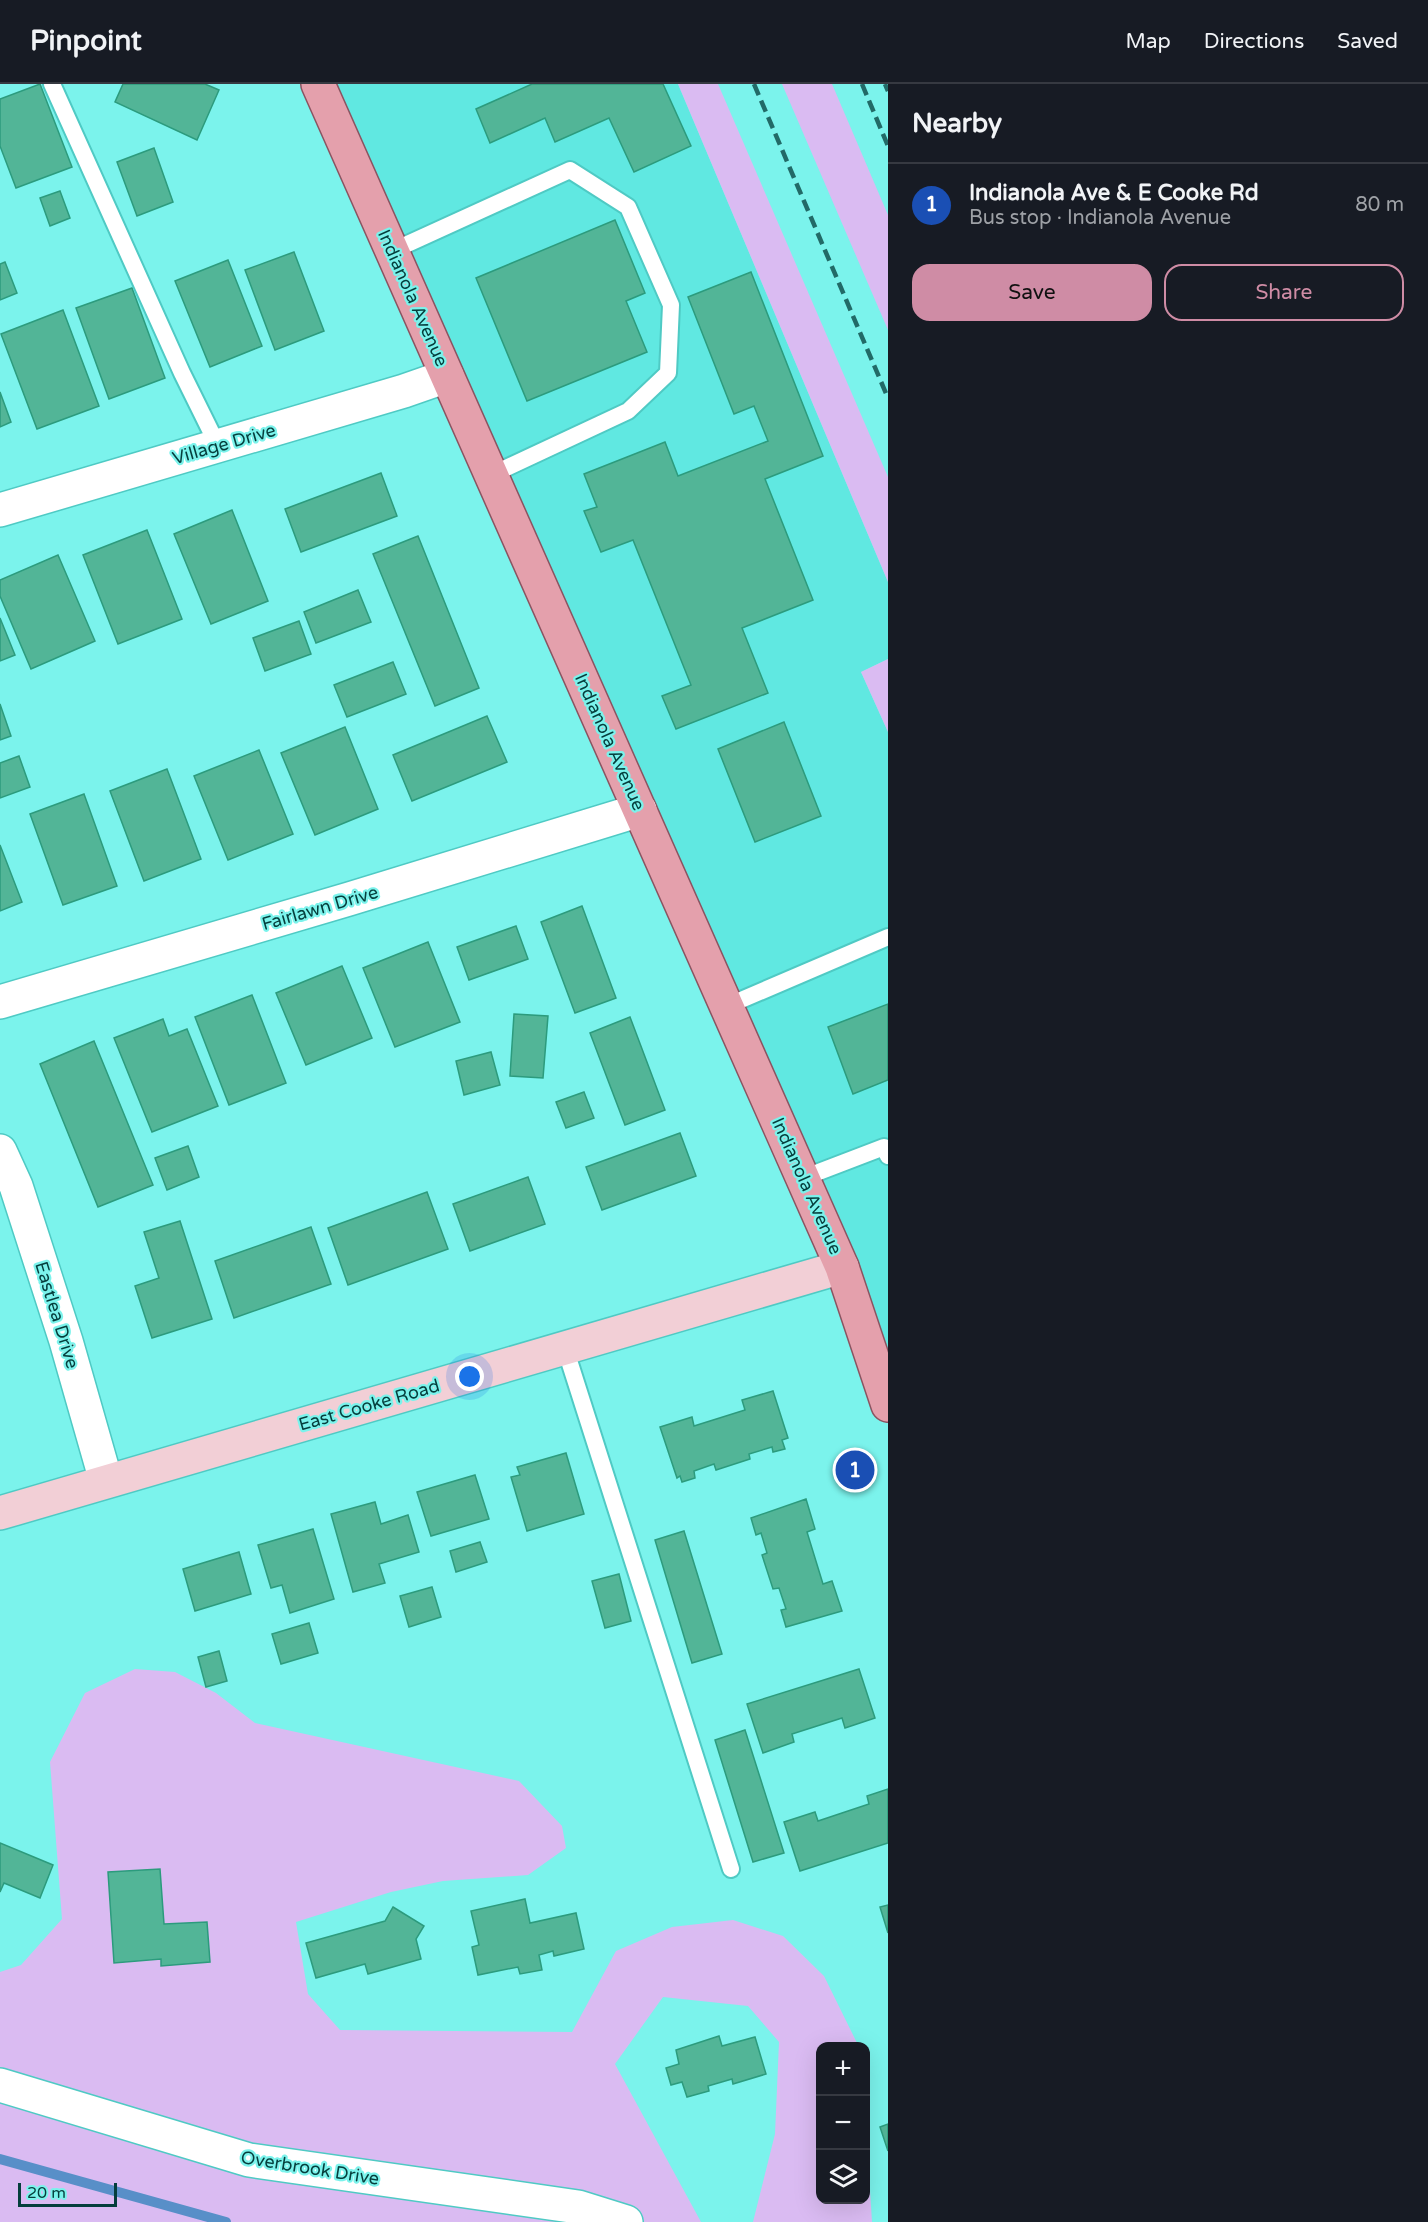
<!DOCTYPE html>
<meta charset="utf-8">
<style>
:root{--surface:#171b24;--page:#242831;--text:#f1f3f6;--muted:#9ea1a6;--line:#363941;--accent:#cf8ca5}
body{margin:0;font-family:"Varela Round",sans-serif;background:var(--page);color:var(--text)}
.controls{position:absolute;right:18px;bottom:18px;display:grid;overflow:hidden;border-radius:12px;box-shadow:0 6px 24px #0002}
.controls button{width:54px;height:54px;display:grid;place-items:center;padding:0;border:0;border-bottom:2px solid var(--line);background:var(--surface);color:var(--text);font:30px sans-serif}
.scale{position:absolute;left:18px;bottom:15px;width:99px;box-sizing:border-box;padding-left:6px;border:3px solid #053e3c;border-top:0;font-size:16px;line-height:21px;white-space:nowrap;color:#053e3c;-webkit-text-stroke:4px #7bf3ec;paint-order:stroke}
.you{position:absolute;left:470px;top:1293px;width:21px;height:21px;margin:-15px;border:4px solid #fff;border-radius:50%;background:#1a73e8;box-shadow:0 0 0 9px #1a73e833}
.badge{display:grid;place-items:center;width:39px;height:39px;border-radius:50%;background:var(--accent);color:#fff;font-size:20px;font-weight:700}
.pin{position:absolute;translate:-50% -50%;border:3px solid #fff;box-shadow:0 2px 6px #0006}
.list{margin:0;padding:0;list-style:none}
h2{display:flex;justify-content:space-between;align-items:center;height:78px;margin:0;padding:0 24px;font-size:26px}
h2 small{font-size:20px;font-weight:400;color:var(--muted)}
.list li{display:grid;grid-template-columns:39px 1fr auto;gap:18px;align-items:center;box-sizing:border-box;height:84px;padding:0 24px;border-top:2px solid var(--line)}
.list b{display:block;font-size:22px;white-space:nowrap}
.list p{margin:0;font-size:20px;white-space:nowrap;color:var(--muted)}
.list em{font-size:20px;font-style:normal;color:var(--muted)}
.actions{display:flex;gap:12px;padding:18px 24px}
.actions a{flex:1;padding:14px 0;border:2px solid var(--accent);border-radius:18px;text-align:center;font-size:21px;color:var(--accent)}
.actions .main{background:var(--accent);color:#111}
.icon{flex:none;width:33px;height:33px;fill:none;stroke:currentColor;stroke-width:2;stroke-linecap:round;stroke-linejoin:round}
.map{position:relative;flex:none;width:888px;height:2138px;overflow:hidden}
header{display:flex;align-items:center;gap:36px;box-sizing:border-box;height:84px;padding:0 30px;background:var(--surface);border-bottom:2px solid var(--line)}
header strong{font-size:28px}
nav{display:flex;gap:33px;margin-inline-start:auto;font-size:21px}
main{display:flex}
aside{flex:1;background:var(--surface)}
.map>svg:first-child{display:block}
.built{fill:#60e8e1}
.green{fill:#dabbf2}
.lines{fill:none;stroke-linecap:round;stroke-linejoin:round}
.stream{stroke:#588fc8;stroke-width:10}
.building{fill:#52b597;stroke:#2c9b7d;stroke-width:1.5}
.lane-casing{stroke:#4fcac4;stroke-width:20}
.street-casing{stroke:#4fcac4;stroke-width:36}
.secondary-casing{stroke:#4fcac4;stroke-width:36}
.primary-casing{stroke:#8a5461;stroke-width:36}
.lane{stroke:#fff;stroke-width:16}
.street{stroke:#fff;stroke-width:33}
.secondary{stroke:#f2cfd6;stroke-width:33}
.primary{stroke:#e4a0ac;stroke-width:33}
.rail{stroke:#226a67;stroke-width:4.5;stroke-dasharray:12 6;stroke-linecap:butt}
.labels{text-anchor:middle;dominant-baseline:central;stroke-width:4.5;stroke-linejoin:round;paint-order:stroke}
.street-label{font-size:18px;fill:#053e3c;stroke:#7bf3ec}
</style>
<header>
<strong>Pinpoint</strong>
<nav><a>Map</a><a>Directions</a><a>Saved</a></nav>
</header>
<main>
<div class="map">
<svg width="888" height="2138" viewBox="0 0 888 2138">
<rect width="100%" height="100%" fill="#7bf3ec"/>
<polygon class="built" points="320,0 678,0 888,498 888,575 861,588 888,648 888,1326"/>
<g class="green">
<polygon points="678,0 718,0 888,393 888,498"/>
<polygon points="782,0 832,0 888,131 888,246"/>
<polygon points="888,575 888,648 861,588"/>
<polygon points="135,1585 175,1588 216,1609 255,1639 519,1697 562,1742 566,1764 528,1791 443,1797 391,1808 296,1838 308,1910 340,1946 572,1948 616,1867 672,1843 733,1836 783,1852 824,1892 857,1959 857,1962 820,1962 820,2116 866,2116 866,2042 872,2138 753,2138 775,2050 779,1958 748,1922 663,1913 615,1980 701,2138 0,2138 0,1888 21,1881 62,1835 50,1678 85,1609"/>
</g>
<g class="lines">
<polyline class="stream" points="0,2075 226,2138"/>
</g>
<g class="building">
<polygon points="40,0 72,83 16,104 0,62 0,15"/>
<polygon points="123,0 205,0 219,6 197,56 115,18"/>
<polygon points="532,0 663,0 691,62 634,88 609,34 555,58 545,34 490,59 476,25"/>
<polygon points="154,64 173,118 137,132 117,78"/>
<polygon points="60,107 70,134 50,142 40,114"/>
<polygon points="615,136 645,209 626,217 647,268 527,317 476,194"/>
<polygon points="294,168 324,247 275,266 245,186"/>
<polygon points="228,176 262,262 210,283 175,197"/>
<polygon points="5,178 17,209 0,216 0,180"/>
<polygon points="751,188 823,372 765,395 813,516 742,544 768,609 676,645 662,612 691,601 633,456 601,468 584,427 597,423 584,390 665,358 678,392 768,357 754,322 734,330 688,213"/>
<polygon points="132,204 165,294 109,315 76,224"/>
<polygon points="63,226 99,322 37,345 1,250"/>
<polygon points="0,308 11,338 0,343"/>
<polygon points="381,389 397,432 301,468 285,425"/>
<polygon points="232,426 268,517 211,540 174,450"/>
<polygon points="147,446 182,535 118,560 83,471"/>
<polygon points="418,452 479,604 435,622 373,470"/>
<polygon points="58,471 95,557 31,585 0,512 0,496"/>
<polygon points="358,506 371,538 316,559 304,528"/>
<polygon points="0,534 15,571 0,577"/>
<polygon points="299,537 311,570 265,587 253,554"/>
<polygon points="393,578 406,610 347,633 334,601"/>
<polygon points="0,620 11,652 0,656"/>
<polygon points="487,632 507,678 412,717 393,671"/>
<polygon points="784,638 821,732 755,758 718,665"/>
<polygon points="345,643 378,725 315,751 281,669"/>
<polygon points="259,666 293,750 228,776 194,692"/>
<polygon points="19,672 30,703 0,714 0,679"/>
<polygon points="167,685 201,775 144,797 110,707"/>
<polygon points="84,710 117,802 63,821 30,730"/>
<polygon points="0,761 22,818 0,827"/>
<polygon points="582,822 616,914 575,929 541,838"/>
<polygon points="516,842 528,875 469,896 457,863"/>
<polygon points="428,858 460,938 395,963 363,884"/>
<polygon points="342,882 372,954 306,981 276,909"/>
<polygon points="252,911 286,999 229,1021 195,933"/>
<polygon points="888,920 888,996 853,1010 828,943"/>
<polygon points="514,930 548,932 543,994 510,992"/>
<polygon points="630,933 665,1026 625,1041 590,949"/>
<polygon points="163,935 169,952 187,945 218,1022 152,1048 114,954"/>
<polygon points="94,957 153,1101 98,1123 40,980"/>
<polygon points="491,968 500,1001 464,1011 456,977"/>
<polygon points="584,1008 594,1034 566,1044 556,1018"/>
<polygon points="680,1049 696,1092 602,1126 586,1083"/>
<polygon points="188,1062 199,1093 167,1106 155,1074"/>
<polygon points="528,1093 545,1140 470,1167 453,1120"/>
<polygon points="427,1108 448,1165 348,1201 328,1144"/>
<polygon points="180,1137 212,1235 152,1254 135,1202 159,1194 144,1148"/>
<polygon points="311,1143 331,1200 234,1234 215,1177"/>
<polygon points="773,1307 788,1354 782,1356 785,1365 773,1368 772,1363 749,1370 750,1375 716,1386 714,1380 694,1387 695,1394 682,1398 680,1392 677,1394 660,1343 692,1333 694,1342 745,1326 742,1316"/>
<polygon points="566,1369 584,1430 527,1447 511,1393 520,1391 517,1383"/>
<polygon points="475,1391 489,1435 431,1452 417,1408"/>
<polygon points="806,1415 815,1445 807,1448 823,1500 832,1497 842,1527 786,1543 781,1526 786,1525 779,1504 773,1505 762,1471 767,1469 761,1449 756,1451 751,1434"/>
<polygon points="375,1418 381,1440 408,1431 419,1468 379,1480 385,1499 353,1508 331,1430"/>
<polygon points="313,1445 334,1515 290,1529 282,1501 271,1504 258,1461"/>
<polygon points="684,1447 722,1570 692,1579 655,1456"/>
<polygon points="480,1458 487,1478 456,1488 450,1467"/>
<polygon points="239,1468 251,1510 195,1527 183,1485"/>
<polygon points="619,1490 631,1537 605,1544 592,1497"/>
<polygon points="432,1503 441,1533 409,1543 400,1512"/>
<polygon points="309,1539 318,1569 281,1580 272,1550"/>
<polygon points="219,1567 227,1597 206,1603 198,1573"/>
<polygon points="859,1585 875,1634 845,1644 842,1634 792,1650 794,1658 763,1669 747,1620"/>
<polygon points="745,1646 784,1769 753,1778 715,1656"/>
<polygon points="888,1705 888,1759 800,1787 784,1738 815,1728 818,1737 869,1720 867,1712"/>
<polygon points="0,1759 53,1781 40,1814 4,1799 0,1808"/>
<polygon points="160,1785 164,1840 207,1838 210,1878 161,1882 161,1875 114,1879 108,1788"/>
<polygon points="525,1815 530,1839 576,1829 584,1865 554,1872 553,1867 539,1871 542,1886 520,1890 518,1883 478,1891 472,1863 479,1861 471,1827"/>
<polygon points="888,1821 888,1849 880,1823"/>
<polygon points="393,1823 424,1842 416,1855 421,1875 368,1890 365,1880 316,1894 306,1859 385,1837"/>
<polygon points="719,1952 722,1962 755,1953 766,1990 733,2000 732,1995 708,2002 709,2007 687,2013 682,1998 671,2001 666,1984 679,1980 676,1966"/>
<polygon points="888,2040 888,2067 880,2043"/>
</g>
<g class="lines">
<defs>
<g id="lane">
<polyline points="52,0 182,289 218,362"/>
<polyline points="392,167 570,86 628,123 671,221 668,289 628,327 491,391"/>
<polyline points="727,922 888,853"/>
<polyline points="803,1094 884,1063 888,1072"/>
<polyline points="565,1264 731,1785"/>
</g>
<g id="street">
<polyline points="0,426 404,307 447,292"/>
<polyline points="0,918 349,815 640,726"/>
<polyline points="0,1067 16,1102 66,1257 106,1397"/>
<polyline points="0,2001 249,2076 578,2123 626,2138"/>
</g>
<polyline id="secondary" points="0,1429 842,1183"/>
<polyline id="primary" points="318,0 842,1183 888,1321"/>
</defs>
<use href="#lane" class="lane-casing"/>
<use href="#street" class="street-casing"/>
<use href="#secondary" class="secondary-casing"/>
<use href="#primary" class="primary-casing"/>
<use href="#lane" class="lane"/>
<use href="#street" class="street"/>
<use href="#secondary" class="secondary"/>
<use href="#primary" class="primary"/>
<g class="rail">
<polyline points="754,0 888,314"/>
<polyline points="862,0 888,62"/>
<polyline points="885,0 888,7"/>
</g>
</g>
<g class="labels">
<g class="street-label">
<text transform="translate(413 214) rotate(66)">Indianola Avenue</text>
<text transform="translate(224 360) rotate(-16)">Village Drive</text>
<text transform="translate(610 658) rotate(66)">Indianola Avenue</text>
<text transform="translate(320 824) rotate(-16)">Fairlawn Drive</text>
<text transform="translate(807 1102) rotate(66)">Indianola Avenue</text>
<text transform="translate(57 1231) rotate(73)">Eastlea Drive</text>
<text transform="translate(369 1321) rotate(-16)">East Cooke Road</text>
<text transform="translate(310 2084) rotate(9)">Overbrook Drive</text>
</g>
</g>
</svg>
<div class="controls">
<button>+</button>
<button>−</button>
<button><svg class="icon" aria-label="layers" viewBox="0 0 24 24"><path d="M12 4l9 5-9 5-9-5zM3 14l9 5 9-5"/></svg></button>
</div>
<div class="scale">20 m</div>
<div class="you"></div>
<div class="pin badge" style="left:855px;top:1386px;background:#1a4fb4">1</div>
</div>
<aside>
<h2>Nearby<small></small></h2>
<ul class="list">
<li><span class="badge" style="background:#1a4fb4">1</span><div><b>Indianola Ave &amp; E Cooke Rd</b><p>Bus stop · Indianola Avenue</p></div><em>80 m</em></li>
</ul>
<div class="actions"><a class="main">Save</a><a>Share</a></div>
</aside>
</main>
